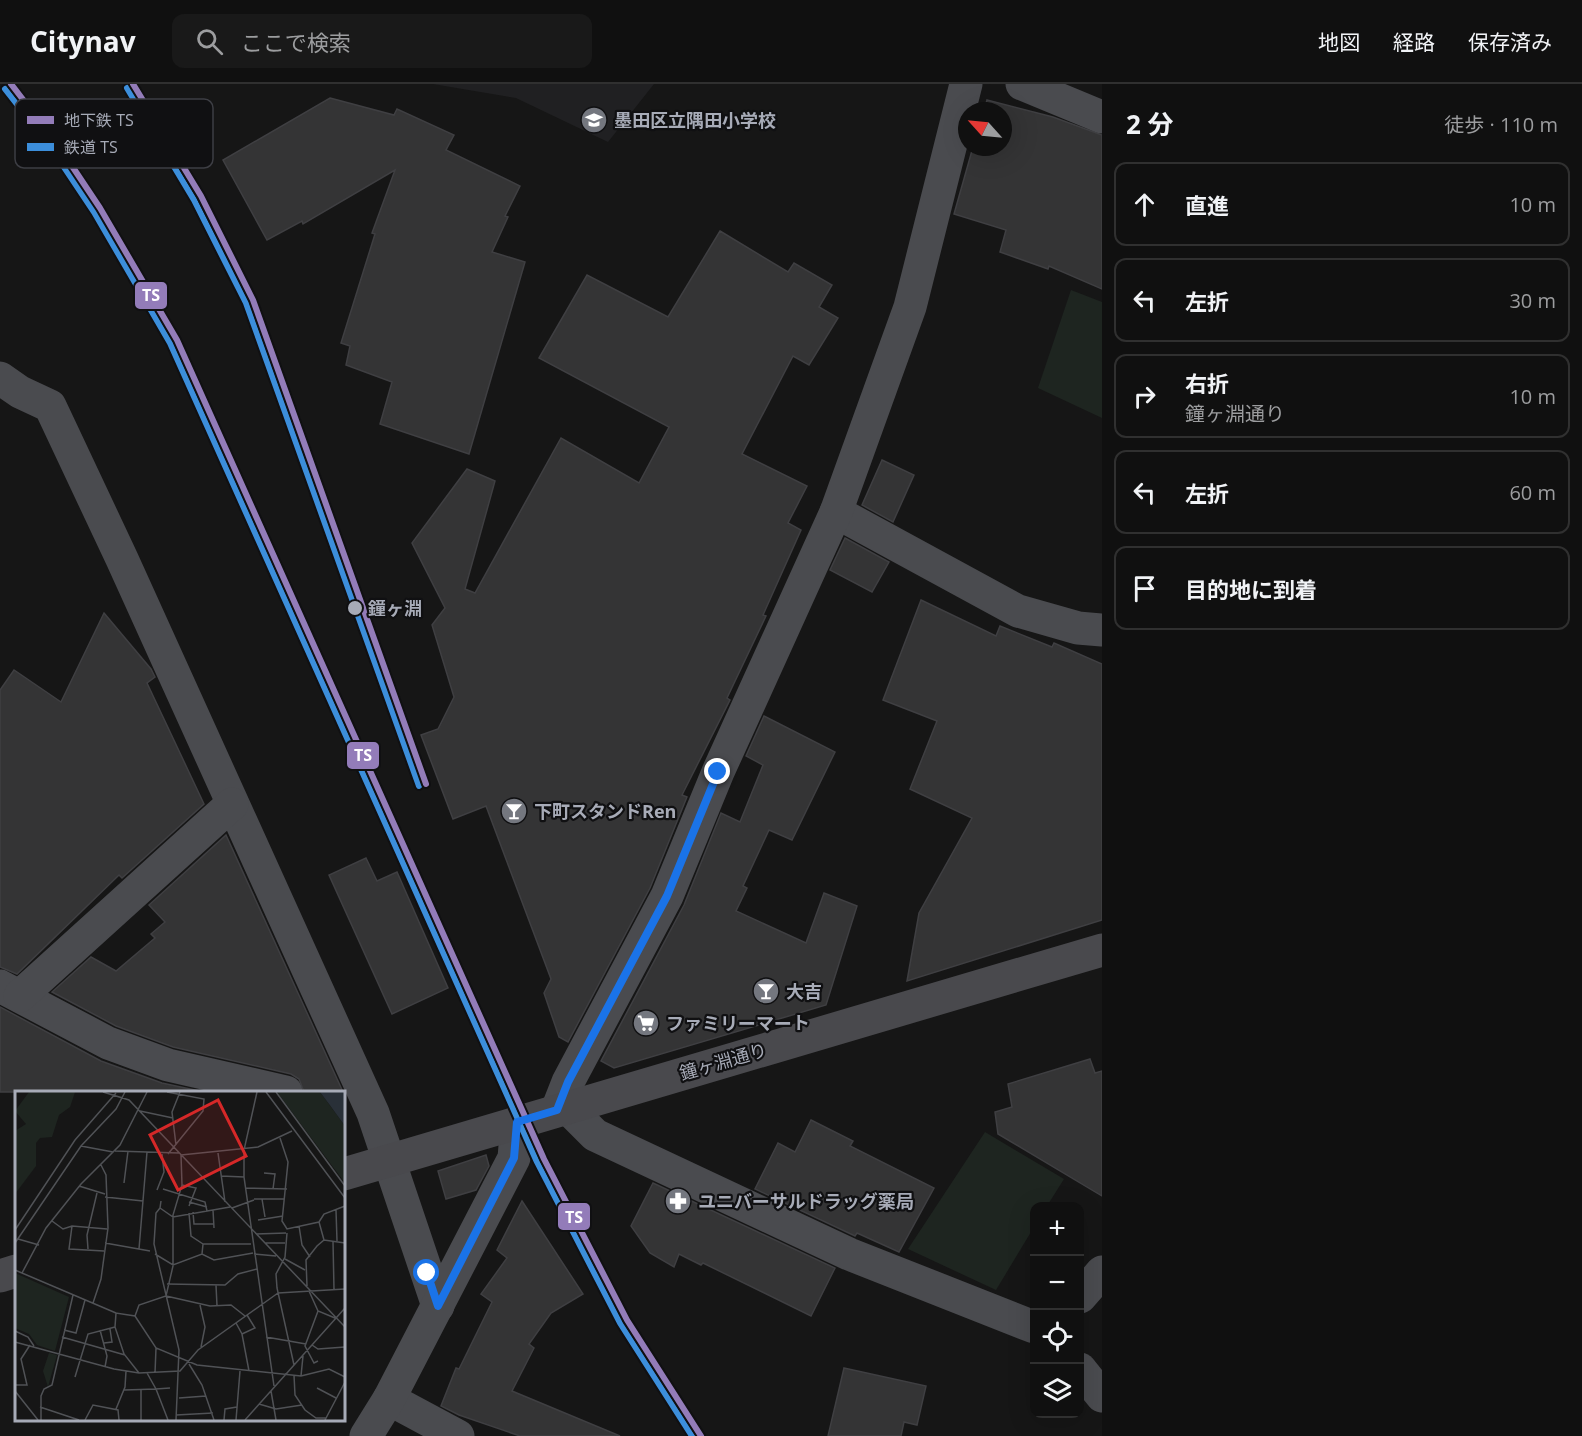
<!DOCTYPE html>
<html lang="ja">
<meta charset="utf-8">
<style>
:root{--surface:#101010;--page:#191919;--text:#f1f3f6;--muted:#9c9d9f;--line:#303030}
body{margin:0;font-family:"Open Sans","Noto Sans JP",sans-serif;background:var(--page);color:var(--text)}
.controls{position:absolute;right:18px;bottom:18px;display:grid;overflow:hidden;border-radius:12px;box-shadow:0 6px 24px #0002}
.controls button{width:54px;height:54px;display:grid;place-items:center;padding:0;border:0;border-bottom:2px solid var(--line);background:var(--surface);color:var(--text);font:30px sans-serif}
.compass{position:absolute;left:958px;top:18px;width:54px;height:54px;border-radius:50%;background:var(--surface);box-shadow:0 6px 24px #0002;rotate:297deg}
.stop{position:absolute;width:18px;height:18px;margin:-14px;border:4px solid #1a73e8;border-radius:50%;background:#fff}
.stop.end{background:#1a73e8;border-color:#fff;box-shadow:0 2px 6px #0008}
.list{margin:0;padding:0;list-style:none}
h2{display:flex;justify-content:space-between;align-items:center;height:78px;margin:0;padding:0 24px;font-size:26px}
h2 small{font-size:20px;font-weight:400;color:var(--muted)}
.list li{display:grid;grid-template-columns:39px 1fr auto;gap:18px;align-items:center;box-sizing:border-box;height:84px;margin:0 12px 12px;padding:0 12px;border:2px solid var(--line);border-radius:12px}
.list b{display:block;font-size:22px;white-space:nowrap}
.list p{margin:0;font-size:20px;white-space:nowrap;color:var(--muted)}
.list em{font-size:20px;font-style:normal;color:var(--muted)}
.icon{flex:none;width:33px;height:33px;fill:none;stroke:currentColor;stroke-width:2;stroke-linecap:round;stroke-linejoin:round}
.map{position:relative;flex:none;width:1102px;height:1352px;overflow:hidden}
header{display:flex;align-items:center;gap:36px;box-sizing:border-box;height:84px;padding:0 30px;background:var(--surface);border-bottom:2px solid var(--line)}
header strong{font-size:28px}
nav{display:flex;gap:33px;margin-inline-start:auto;font-size:21px}
.search{width:420px;height:54px;background:var(--page);display:flex;align-items:center;gap:15px;box-sizing:border-box;padding:0 21px;border-radius:12px;color:var(--muted);font-size:22px}
main{display:flex}
aside{flex:1;background:var(--surface)}
.map>svg:first-child{display:block}
.built{fill:#202022}
.green{fill:#1e2520}
.building{fill:#343435;stroke:#3f3f42;stroke-width:1.5}
.lines{fill:none;stroke-linecap:round;stroke-linejoin:round}
.street{stroke:#4a4b4f;stroke-width:33}
.secondary{stroke:#49494d;stroke-width:33}
.rail-1-casing{stroke:#101012;stroke-width:10}
.rail-1{stroke:#3c8edb;stroke-width:6}
.metro-1-casing{stroke:#101012;stroke-width:10}
.metro-1{stroke:#937cb9;stroke-width:6}
.route{stroke:#1a73e8;stroke-width:8}
.stop-dot{fill:#a7abb7;stroke:#101012;stroke-width:2}
.labels{text-anchor:middle;dominant-baseline:central;stroke-width:4.5;stroke-linejoin:round;paint-order:stroke}
.poi-label{font-size:18px;font-weight:bold;fill:#a7abb7;stroke:#101012;text-anchor:start}
.stop-label{font-size:18px;font-weight:bold;fill:#a7abb7;stroke:#101012;text-anchor:start}
.street-label{font-size:18px;fill:#a7abb7;stroke:#101012}
.inset-road{fill:none;stroke:#505256;stroke-width:1.5}
.view{fill:#d62828;fill-opacity:0.15;stroke:#d62828;stroke-width:3}
.inset-edge{fill:none;stroke:#a7abb7;stroke-width:3}
.key{fill:#101012;stroke:#3d3e44;stroke-width:1.5}
.key-label{font-size:16px;fill:#a7abb7}
.line-badge{stroke:#101012;stroke-width:2}
.badge-label{font-size:16px;text-anchor:middle;font-weight:bold;fill:#fff}
</style>
<header>
<strong>Citynav</strong>
<div class="search"><svg class="icon" aria-label="search" viewBox="0 0 24 24"><circle cx="10" cy="10" r="6"/><path d="M15 15l6 6"/></svg>ここで検索</div>
<nav><a>地図</a><a>経路</a><a>保存済み</a></nav>
</header>
<main>
<div class="map">
<svg width="1102" height="1352" viewBox="0 0 1102 1352">
<rect width="100%" height="100%" fill="#161616"/>
<polygon class="built" points="433,0 654,0 608,58 516,14"/>
<g class="green">
<polygon points="1071,206 1102,218 1102,334 1038,304"/>
<polygon points="985,1048 1064,1095 1047,1122 1034,1122 1034,1143 996,1206 908,1165"/>
</g>
<g class="building">
<polygon points="330,14 394,31 397,25 454,51 446,66 520,102 505,132 508,133 492,168 525,178 469,370 380,340 392,298 346,281 350,262 341,259 375,150 372,149 395,86 303,140 302,137 267,156 223,76"/>
<polygon points="987,16 1053,33 1102,51 1102,205 1049,182 1048,185 1000,168 1006,146 954,130 973,63 1003,63 1003,27 984,27"/>
<polygon points="720,147 788,188 794,179 832,201 819,223 838,234 809,281 793,272 742,370 807,402 788,439 801,446 763,531 766,532 727,614 730,616 682,711 687,713 650,804 568,958 559,953 544,909 551,895 486,722 453,735 421,651 438,645 454,613 432,541 445,524 412,459 467,385 495,397 465,505 475,509 561,354 639,399 669,343 539,274 587,191 668,233"/>
<polygon points="882,376 914,391 893,438 862,421"/>
<polygon points="845,454 889,478 872,508 830,486"/>
<polygon points="921,516 996,552 1000,542 1052,563 1054,559 1102,580 1102,836 907,897 919,829 972,734 910,705 937,637 883,616"/>
<polygon points="104,529 151,585 155,593 147,599 204,720 122,794 119,791 17,890 0,883 0,606 14,586 61,618"/>
<polygon points="764,632 835,668 792,756 769,746 743,802 747,804 736,827 806,859 824,809 857,822 826,921 614,984 601,977 684,821 721,729 740,738 763,681 746,672"/>
<polygon points="226,751 343,1008 304,1008 299,995 291,990 173,963 116,942 52,908 91,873 116,887 155,854 151,850 165,838 149,821"/>
<polygon points="366,774 377,797 397,788 448,904 392,930 329,791"/>
<polygon points="0,923 101,977 162,999 204,1008 0,1008"/>
<polygon points="1090,975 1095,989 1102,987 1102,1112 998,1050 995,1028 1012,1023 1008,1000"/>
<polygon points="811,1036 853,1057 850,1062 934,1104 899,1168 857,1149 855,1152 755,1105 778,1059 795,1068"/>
<polygon points="486,1071 489,1082 476,1106 446,1115 438,1087"/>
<polygon points="653,1099 835,1184 811,1232 703,1179 701,1181 679,1170 674,1183 650,1169 631,1142"/>
<polygon points="522,1117 583,1210 551,1229 529,1260 534,1264 512,1307 620,1352 520,1352 459,1331 441,1322 456,1284 459,1285 492,1218 481,1210 507,1174 497,1166"/>
<polygon points="844,1284 926,1302 917,1341 904,1338 901,1352 828,1352"/>
</g>
<g class="lines">
<g class="street">
<polyline points="1022,0 1102,33"/>
<polyline points="0,294 20,308 50,322 122,475 373,1029 438,1222"/>
<polyline points="836,428 1018,527 1078,544 1102,546"/>
<polyline points="0,902 108,959 168,981 286,1008"/>
<polyline points="20,912 232,720"/>
<polyline points="567,1023 595,1051 849,1170 1034,1243"/>
<polyline points="557,1026 568,998 667,812 718,688 836,428 910,223 966,0"/>
<polyline points="1080,1213 1102,1188"/>
<polyline points="1080,1285 1102,1312"/>
<polyline points="389,1315 458,1352"/>
<polyline points="366,1352 389,1315 514,1074 517,1038"/>
</g>
<g class="secondary">
<polyline points="344,1090 1102,866"/>
<polyline points="0,1192 16,1187"/>
</g>
<defs>
<g id="rail-1">
<polyline points="127,4 194,116 246,219 419,702"/>
<polyline points="5,5 52,65 94,128 170,259 537,1078 620,1239 692,1352"/>
</g>
</defs>
<use href="#rail-1" class="rail-1-casing"/>
<use href="#rail-1" class="rail-1"/>
<defs>
<g id="metro-1">
<polyline points="11,0 58,61 100,124 177,256 544,1075 627,1236 701,1352"/>
<polyline points="133,0 201,112 253,216 426,700"/>
</g>
</defs>
<use href="#metro-1" class="metro-1-casing"/>
<use href="#metro-1" class="metro-1"/>
</g>
<g class="lines">
<polyline class="route" points="427,1189 438,1222 514,1074 517,1038 557,1026 568,998 667,812 718,688"/>
</g>
<defs>
<symbol id="school-disc" viewBox="-11 -11 22 22"><circle r="9.5" fill="#74777f" stroke="#101012"/><path d="M0-5L7-2L0 1L-7-2ZM-4 1L0 2.5L4 1V4Q0 6-4 4Z" fill="#fff"/></symbol>
<symbol id="bar-disc" viewBox="-11 -11 22 22"><circle r="9.5" fill="#74777f" stroke="#101012"/><path d="M-6-5H6L.8 .8V4.5H3.5V6h-7V4.5H-.8V.8Z" fill="#fff"/></symbol>
<symbol id="supermarket-disc" viewBox="-11 -11 22 22"><circle r="9.5" fill="#74777f" stroke="#101012"/><path d="M-6-5.5h2.5l.6 2H6L4.5 2H-2.5L-4.4-4H-6ZM-1.5 3.2a1.3 1.3 0 1 0 .1 0ZM3 3.2a1.3 1.3 0 1 0 .1 0Z" fill="#fff"/></symbol>
<symbol id="pharmacy-disc" viewBox="-11 -11 22 22"><circle r="9.5" fill="#74777f" stroke="#101012"/><path d="M-2-6h4v4h4v4h-4v4h-4v-4h-4v-4h4Z" fill="#fff"/></symbol>
</defs>
<g fill-rule="evenodd">
<use href="#school-disc" x="579" y="21" width="30" height="30"/>
<use href="#bar-disc" x="499" y="712" width="30" height="30"/>
<use href="#bar-disc" x="751" y="892" width="30" height="30"/>
<use href="#supermarket-disc" x="631" y="924" width="30" height="30"/>
<use href="#pharmacy-disc" x="663" y="1102" width="30" height="30"/>
</g>
<circle class="stop-dot" cx="355" cy="524" r="8"/>
<g class="labels">
<g class="poi-label">
<text x="614" y="36">墨田区立隅田小学校</text>
<text x="534" y="727">下町スタンドRen</text>
<text x="786" y="907">大吉</text>
<text x="666" y="939">ファミリーマート</text>
<text x="698" y="1117">ユニバーサルドラッグ薬局</text>
</g>
<g class="stop-label">
<text x="368" y="524">鐘ヶ淵</text>
</g>
<g class="street-label">
<text transform="translate(723 977) rotate(-16)">鐘ヶ淵通り</text>
</g>
</g>
<g transform="translate(15 1007)">
<rect width="330" height="330" fill="#161616"/>
<path d="M14,1H60L55,16L44,24L37,46L25,47L21,52V75L0,103V40L11,33L0,20ZM262,1H305L330,35V92ZM0,182L54,206L40,260L22,254L14,243L0,237ZM34,262L42,264L33,296L28,280Z" fill="#1e2520"/>
<path d="M305,1H330V35L314,13Z" fill="#293038"/>
<path class="inset-road" d="M88,1L114,9L330,236M152,1L189,8L188,20L153,63M242,1L229,59V86L259,295M251,1L330,107M261,1L330,95M125,20L158,27M265,47L273,71L267,130L272,138L304,131L309,123L330,115M161,54L157,21L165,1M66,55L98,61M100,60L164,62M203,62L210,111M166,64L243,56L277,40M249,82L260,83L258,98M206,85L229,86M109,92L113,60M167,94L181,97L174,115M64,95L90,103M230,97L272,98M148,98L190,111L192,120M142,99L149,81L147,63M90,106L128,110M239,108H269M247,108L250,126M146,110L145,117L158,126L215,116M174,111L192,116M145,117L141,122L139,153L164,259L161,329M217,117L239,109M198,119L199,137M321,119L322,150M178,121L179,133H199M174,122L176,145L188,153L187,163M243,129L268,125M37,130L48,138L57,135L92,138M304,131L309,149M57,135L54,158L89,160M284,135L287,154L295,166M0,139L60,49L101,2M272,142L270,166L261,183L262,197L279,274M241,143L271,142M3,148L24,154M318,150L319,199M0,152L66,55L101,18L110,1M90,152L135,160M250,152H270M188,153H236M73,158L72,144L82,102M124,158L132,61M140,163L158,174L187,163L199,169L238,162M239,163L261,165M270,168L290,179M0,179L101,222M7,182L31,137L66,93L105,54L132,1M152,193L210,194L223,183L242,178M201,194L202,215M292,195L291,169L302,155L309,149L330,152M294,200L303,220L320,227M263,202L330,198M151,205L195,215L216,214L230,225M78,212L86,188L93,137L91,84L86,74M185,214L190,236L186,256M120,225L124,214L151,205L158,175V124L167,94L166,64M221,232L227,243L234,280M49,239L61,242L70,209M85,239L92,265L90,276M0,240L13,246L19,255M227,243L240,237L232,224M47,246L110,264M251,246L291,253M0,251L99,278L124,282L165,280L183,259L263,202M89,252L97,251L95,238M297,254L303,258L330,256M303,270L299,272L290,255L303,220M174,273L187,294L199,329M124,282L109,263L100,236L101,222L120,225L141,257L182,274L286,285L314,278L330,286M132,282L141,298L155,297M140,282L141,257M279,284L280,304L290,319L301,327H311M286,285L288,265M60,286L73,243L100,236M0,294H12L6,268L15,254M302,297L321,307M109,299L141,298L153,329M126,299V329M0,300L23,329M256,300L261,329M164,307L191,305M244,313L261,318L287,314M25,316L64,329M101,318L110,296L111,280M161,324L198,322M26,329V305L29,298L37,294L58,204M70,329L78,314L103,319L104,329M209,329L210,318L222,316M221,329L225,280M230,329L330,217M310,329L330,291"/>
<path class="view" d="M203,9L231,65L163,99L135,44Z"/>
<rect width="330" height="330" class="inset-edge"/>
</g>
<rect x="15" y="15" width="198" height="69" rx="9" class="key"/>
<rect x="27" y="32" width="27" height="8" fill="#937cb9"/>
<rect x="27" y="59" width="27" height="8" fill="#3c8edb"/>
<g class="key-label">
<text x="64" y="42">地下鉄 TS</text>
<text x="64" y="69">鉄道 TS</text>
</g>
<g class="line-badge">
<rect x="134" y="197" width="34" height="29" rx="6" fill="#937cb9"/>
<rect x="346" y="657" width="34" height="29" rx="6" fill="#937cb9"/>
<rect x="557" y="1118" width="34" height="29" rx="6" fill="#937cb9"/>
</g>
<g class="badge-label">
<text x="151" y="217">TS</text>
<text x="363" y="677">TS</text>
<text x="574" y="1139">TS</text>
</g>
</svg>
<div class="controls">
<button>+</button>
<button>−</button>
<button><svg class="icon" aria-label="locate" viewBox="0 0 24 24"><circle cx="12" cy="12" r="6"/><path d="M12 2v4M12 18v4M2 12h4M18 12h4"/></svg></button>
<button><svg class="icon" aria-label="layers" viewBox="0 0 24 24"><path d="M12 4l9 5-9 5-9-5zM3 14l9 5 9-5"/></svg></button>
</div>
<svg class="compass" viewBox="-18 -18 36 36"><path d="M0-13l5 13h-10z" fill="#e53935"/><path d="M0 13l5-13h-10z" fill="#9c9d9f"/></svg>
<div class="stop" style="left:427px;top:1189px"></div>
<div class="stop end" style="left:718px;top:688px"></div>
</div>
<aside>
<h2>2 分<small>徒歩 · 110 m</small></h2>
<ul class="list">
<li><svg class="icon" aria-label="ahead" viewBox="0 0 24 24"><path d="M12 20V5M6 11l6-6 6 6"/></svg><div><b>直進</b></div><em>10 m</em></li>
<li><svg class="icon" aria-label="left" viewBox="0 0 24 24"><path d="M17 20v-9H6M10 6l-5 5 5 5"/></svg><div><b>左折</b></div><em>30 m</em></li>
<li><svg class="icon" aria-label="right" viewBox="0 0 24 24"><path d="M7 20v-9h11M14 6l5 5-5 5"/></svg><div><b>右折</b><p>鐘ヶ淵通り</p></div><em>10 m</em></li>
<li><svg class="icon" aria-label="left" viewBox="0 0 24 24"><path d="M17 20v-9H6M10 6l-5 5 5 5"/></svg><div><b>左折</b></div><em>60 m</em></li>
<li><svg class="icon" aria-label="arrive" viewBox="0 0 24 24"><path d="M6 21V4h12l-3 4 3 4H6"/></svg><div><b>目的地に到着</b></div></li>
</ul>
</aside>
</main>
